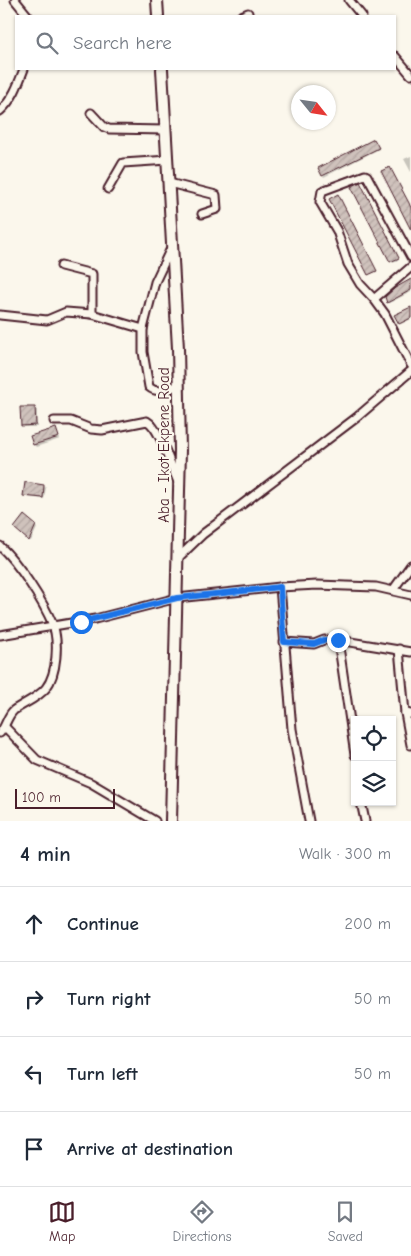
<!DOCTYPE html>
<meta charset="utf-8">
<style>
:root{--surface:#fff;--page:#f2f2f3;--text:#1f2937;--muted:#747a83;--line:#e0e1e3;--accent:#4a1f2b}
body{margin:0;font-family:"Comic Neue",sans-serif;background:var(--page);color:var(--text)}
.controls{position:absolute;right:15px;bottom:15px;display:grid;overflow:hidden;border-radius:0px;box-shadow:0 1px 4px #0004}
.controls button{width:45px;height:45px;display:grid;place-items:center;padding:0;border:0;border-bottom:1px solid var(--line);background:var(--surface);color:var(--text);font:25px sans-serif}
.compass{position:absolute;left:291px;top:85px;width:45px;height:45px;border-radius:50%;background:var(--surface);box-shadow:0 1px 4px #0004;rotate:120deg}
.scale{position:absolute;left:15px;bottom:12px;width:100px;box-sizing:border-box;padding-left:5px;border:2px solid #4a1f2b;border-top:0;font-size:14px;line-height:18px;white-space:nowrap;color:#4a1f2b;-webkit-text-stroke:4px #fbf7ec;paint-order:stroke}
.stop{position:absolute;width:15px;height:15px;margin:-11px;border:4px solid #1a73e8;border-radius:50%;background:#fff}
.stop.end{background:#1a73e8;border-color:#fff;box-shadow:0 1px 5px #0008}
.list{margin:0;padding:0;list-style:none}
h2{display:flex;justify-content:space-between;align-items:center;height:65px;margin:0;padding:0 20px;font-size:21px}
h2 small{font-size:16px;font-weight:400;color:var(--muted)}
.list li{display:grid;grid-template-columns:32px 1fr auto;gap:15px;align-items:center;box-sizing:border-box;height:75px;padding:0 20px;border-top:1px solid var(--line)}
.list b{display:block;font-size:19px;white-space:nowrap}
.list em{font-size:16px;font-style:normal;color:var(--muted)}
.icon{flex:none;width:28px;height:28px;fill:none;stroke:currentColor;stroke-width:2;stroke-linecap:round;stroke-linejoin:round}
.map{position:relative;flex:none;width:411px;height:821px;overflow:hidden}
.search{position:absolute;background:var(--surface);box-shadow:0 1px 4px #0004;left:15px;right:15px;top:15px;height:55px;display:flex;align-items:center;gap:12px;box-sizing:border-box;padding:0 18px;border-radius:0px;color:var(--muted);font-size:19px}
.sheet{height:365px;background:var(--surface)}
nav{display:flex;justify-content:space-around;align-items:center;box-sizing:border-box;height:70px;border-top:1px solid var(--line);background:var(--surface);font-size:14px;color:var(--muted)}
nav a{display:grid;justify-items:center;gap:2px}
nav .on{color:var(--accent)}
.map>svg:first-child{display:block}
.shadow{fill:#0003}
.building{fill:url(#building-hatch);stroke:#4a1f2b}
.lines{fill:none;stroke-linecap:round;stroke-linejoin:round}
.minor-casing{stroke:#4a1f2b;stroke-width:11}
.highway-casing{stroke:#4a1f2b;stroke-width:14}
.minor{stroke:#fbf7ec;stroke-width:7}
.highway{stroke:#fbf7ec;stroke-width:10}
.route{stroke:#1a73e8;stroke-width:6}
.labels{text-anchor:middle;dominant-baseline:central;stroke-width:4.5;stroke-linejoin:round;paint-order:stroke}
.street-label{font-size:15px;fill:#4a1f2b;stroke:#fbf7ec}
</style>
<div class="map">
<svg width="411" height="821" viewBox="0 0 411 821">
<defs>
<pattern id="building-hatch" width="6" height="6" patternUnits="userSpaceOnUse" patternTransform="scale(1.25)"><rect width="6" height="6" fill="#cfc2bc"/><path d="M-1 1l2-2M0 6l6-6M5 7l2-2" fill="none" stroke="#b3a6a2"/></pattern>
</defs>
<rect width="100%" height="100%" fill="#fbf7ec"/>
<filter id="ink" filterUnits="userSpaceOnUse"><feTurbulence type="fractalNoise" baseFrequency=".02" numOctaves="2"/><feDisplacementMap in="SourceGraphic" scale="10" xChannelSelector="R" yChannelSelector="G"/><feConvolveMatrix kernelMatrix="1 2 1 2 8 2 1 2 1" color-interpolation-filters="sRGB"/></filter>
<g filter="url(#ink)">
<g class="shadow">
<polygon points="375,141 379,149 324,177 323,176 320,168"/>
<polygon points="411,156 411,172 404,159"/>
<polygon points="361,185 399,259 393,263 383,244"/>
<polygon points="411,280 411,292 389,303 388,302"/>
<polygon points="411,308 411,319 401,324 400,323"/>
<polygon points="35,408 37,410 37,427 24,427 22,425"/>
<polygon points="55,429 60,439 36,447 34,445 32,437"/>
<polygon points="44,486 46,488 44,499 27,497 24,495"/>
<polygon points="24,517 37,528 31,541 15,528"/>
</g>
<g class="building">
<polygon points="374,139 379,148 322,176 318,168"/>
<polygon points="390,167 409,203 411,208 411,230 381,171"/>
<polygon points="360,182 399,258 390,262 351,187"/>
<polygon points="338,194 377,271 368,275 329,199"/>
<polygon points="411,279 411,290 387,303 385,297 395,288"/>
<polygon points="411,307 411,318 399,324 394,315"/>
<polygon points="20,407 35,407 36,425 21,426"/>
<polygon points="56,428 59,437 33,445 30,436"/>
<polygon points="25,482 44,485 43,498 23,496"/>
<polygon points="24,515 36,525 29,541 14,528"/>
</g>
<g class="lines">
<defs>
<g id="minor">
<polyline points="15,0 28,16"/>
<polyline points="349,0 362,16"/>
<polyline points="241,16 248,13"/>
<polyline points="395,56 411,75"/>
<path d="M0,111C13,99 18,85 24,69"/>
<polyline points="91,113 104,127 109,129 166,130"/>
<polyline points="169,183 216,195 217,209 202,214"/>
<polyline points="108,189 123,163 168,160"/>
<path d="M172,246L155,282L143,329V352L149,387C158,395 169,388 179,385"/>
<polyline points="411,257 367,176 365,175 322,191 320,202 337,231 348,264 360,284 374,299 385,314 411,365"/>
<polyline points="61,266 92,274 92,314"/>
<polyline points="374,299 411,267"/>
<polyline points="0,315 47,320 66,312 92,314 143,329"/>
<path d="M54,421H71L91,429L102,430L147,421C160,428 171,467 178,482"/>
<path d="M0,546C19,564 43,601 53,625C59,642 57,674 46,688C38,698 24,703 14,710C7,716 6,726 0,733"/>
<polyline points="178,558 203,534 356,418 411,371"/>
<polyline points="280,587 292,729 309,821"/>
<polyline points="393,590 411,565"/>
<polyline points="0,635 95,619 177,598 280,587 317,585 376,587 411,595"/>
<polyline points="338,640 355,755"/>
<polyline points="284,642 314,644 324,640 338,640 411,652"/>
<polyline points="399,649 405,713"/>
<polyline points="411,714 405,713 411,745"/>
<polyline points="5,727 37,760 91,783 155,821"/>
<polyline points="361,802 365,821"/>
</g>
<g id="highway">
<polyline points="157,0 158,16"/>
<polyline points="162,69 178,348 180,450 171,821"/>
</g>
</defs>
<use href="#minor" class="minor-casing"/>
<use href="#highway" class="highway-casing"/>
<use href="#minor" class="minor"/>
<use href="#highway" class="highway"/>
</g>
</g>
<g class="lines" filter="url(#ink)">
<polyline class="route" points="81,622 177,598 280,587 284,642 314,644 324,640 338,640"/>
</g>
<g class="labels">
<g class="street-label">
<text transform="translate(164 445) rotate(-90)">Aba - Ikot Ekpene Road</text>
</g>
</g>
</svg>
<div class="controls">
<button><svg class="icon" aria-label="locate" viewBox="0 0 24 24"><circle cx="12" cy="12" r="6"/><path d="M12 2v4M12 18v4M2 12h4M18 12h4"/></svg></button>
<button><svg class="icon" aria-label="layers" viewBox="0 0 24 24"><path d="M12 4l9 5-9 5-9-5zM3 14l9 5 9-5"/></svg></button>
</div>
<svg class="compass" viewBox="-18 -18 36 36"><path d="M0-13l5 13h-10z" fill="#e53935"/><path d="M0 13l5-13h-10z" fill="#747a83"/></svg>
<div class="scale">100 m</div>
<div class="stop" style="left:81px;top:622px"></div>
<div class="stop end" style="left:338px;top:640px"></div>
<div class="search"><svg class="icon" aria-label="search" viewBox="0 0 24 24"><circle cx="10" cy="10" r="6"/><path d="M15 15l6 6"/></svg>Search here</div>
</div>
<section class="sheet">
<h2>4 min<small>Walk · 300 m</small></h2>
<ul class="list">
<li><svg class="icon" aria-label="ahead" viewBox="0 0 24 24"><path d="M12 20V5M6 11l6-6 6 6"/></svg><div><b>Continue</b></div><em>200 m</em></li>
<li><svg class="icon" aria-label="right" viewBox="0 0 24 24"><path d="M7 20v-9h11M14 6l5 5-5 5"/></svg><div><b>Turn right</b></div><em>50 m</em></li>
<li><svg class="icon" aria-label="left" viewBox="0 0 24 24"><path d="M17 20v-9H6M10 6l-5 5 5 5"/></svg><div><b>Turn left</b></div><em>50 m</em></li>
<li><svg class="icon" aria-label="arrive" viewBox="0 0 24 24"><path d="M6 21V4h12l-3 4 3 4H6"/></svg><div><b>Arrive at destination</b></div></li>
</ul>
</section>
<nav>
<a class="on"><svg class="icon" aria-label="map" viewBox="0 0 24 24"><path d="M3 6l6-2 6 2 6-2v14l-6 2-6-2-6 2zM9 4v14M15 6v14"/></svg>Map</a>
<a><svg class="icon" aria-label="directions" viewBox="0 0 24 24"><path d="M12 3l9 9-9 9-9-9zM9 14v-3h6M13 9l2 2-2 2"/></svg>Directions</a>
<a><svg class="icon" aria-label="saved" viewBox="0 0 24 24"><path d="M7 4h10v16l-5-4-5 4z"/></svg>Saved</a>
</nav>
